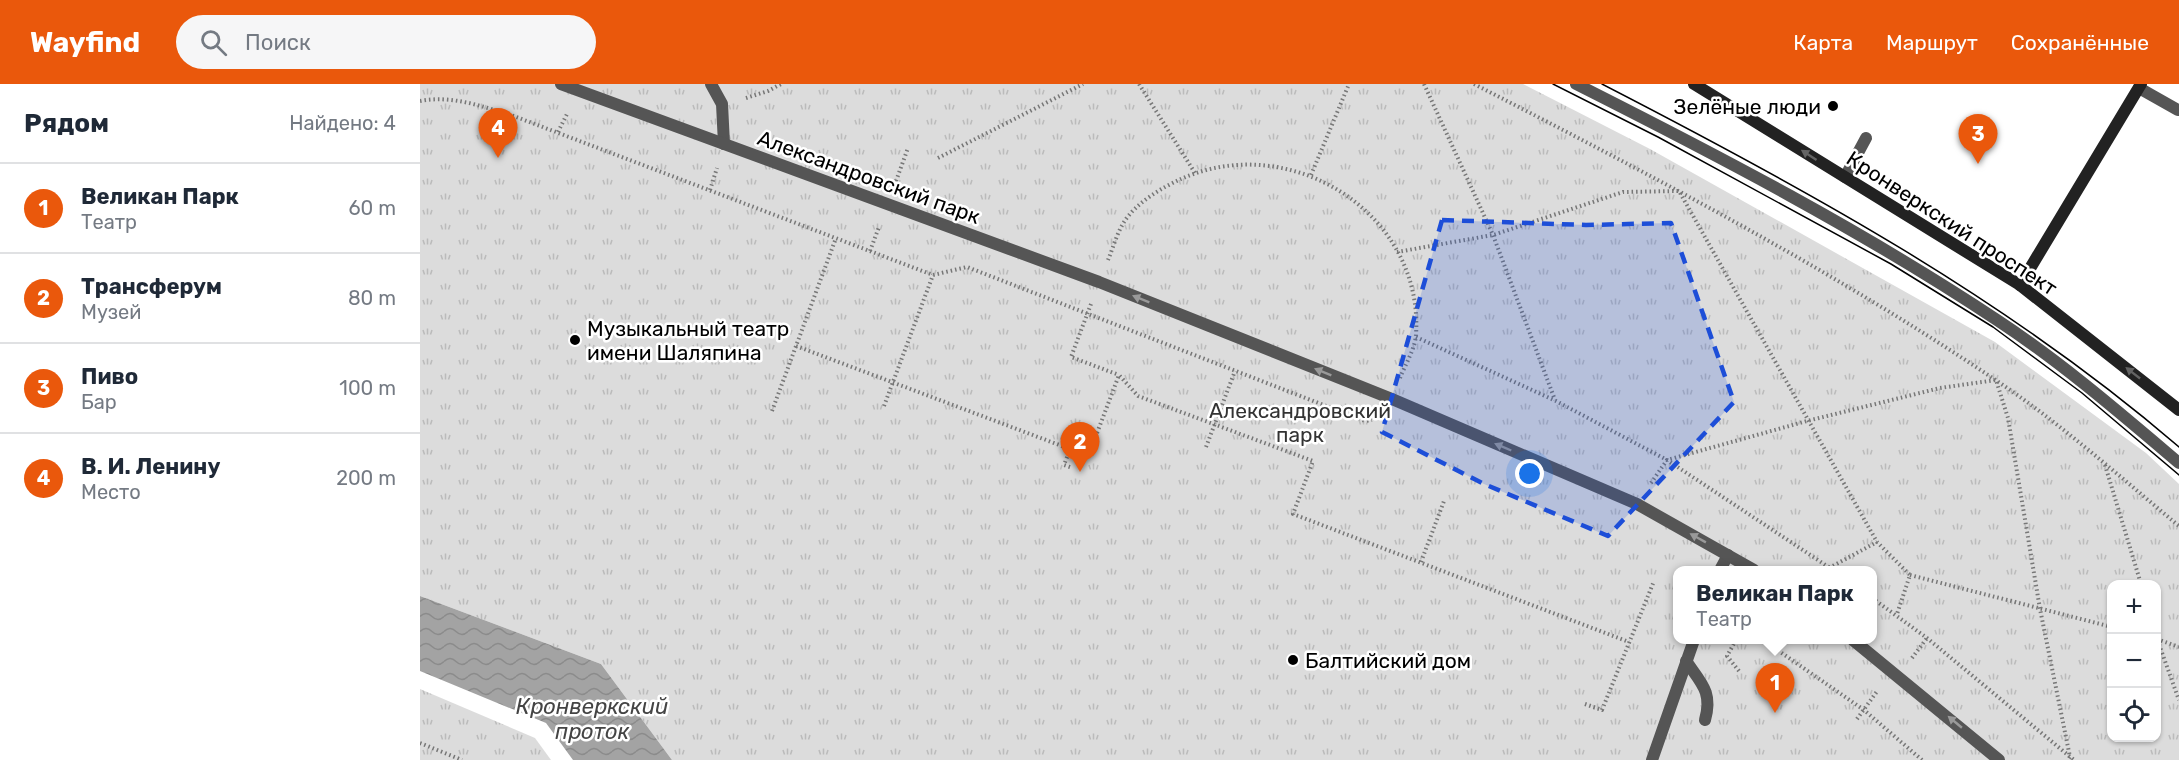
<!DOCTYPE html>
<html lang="ru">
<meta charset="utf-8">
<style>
:root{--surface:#fff;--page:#f6f6f7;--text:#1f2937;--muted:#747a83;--line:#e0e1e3;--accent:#ea580c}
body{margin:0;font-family:Rubik,sans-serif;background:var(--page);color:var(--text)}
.controls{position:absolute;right:18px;bottom:18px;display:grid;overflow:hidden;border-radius:12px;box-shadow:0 2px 4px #0004}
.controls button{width:54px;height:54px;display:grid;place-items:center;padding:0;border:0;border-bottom:2px solid var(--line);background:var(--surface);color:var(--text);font:30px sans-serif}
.you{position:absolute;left:1110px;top:390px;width:21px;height:21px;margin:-15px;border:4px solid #fff;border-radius:50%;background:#1a73e8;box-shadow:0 0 0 9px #1a73e833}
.badge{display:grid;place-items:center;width:39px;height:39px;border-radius:50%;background:var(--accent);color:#fff;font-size:20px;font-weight:700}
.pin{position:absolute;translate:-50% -50px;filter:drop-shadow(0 2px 3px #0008)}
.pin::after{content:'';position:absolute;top:32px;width:21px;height:18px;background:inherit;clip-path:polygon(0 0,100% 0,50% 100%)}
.popup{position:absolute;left:1253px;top:482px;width:204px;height:78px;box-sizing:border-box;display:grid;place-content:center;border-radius:12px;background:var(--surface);filter:drop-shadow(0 2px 4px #0005);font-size:20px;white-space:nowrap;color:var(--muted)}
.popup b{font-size:22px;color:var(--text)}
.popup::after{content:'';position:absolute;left:50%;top:100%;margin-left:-12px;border:12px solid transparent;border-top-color:var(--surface)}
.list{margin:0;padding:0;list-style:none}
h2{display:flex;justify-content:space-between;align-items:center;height:78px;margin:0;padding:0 24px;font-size:26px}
h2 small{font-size:20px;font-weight:400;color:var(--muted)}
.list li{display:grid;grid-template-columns:39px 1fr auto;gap:18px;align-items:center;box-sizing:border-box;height:90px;padding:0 24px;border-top:2px solid var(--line)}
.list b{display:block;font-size:22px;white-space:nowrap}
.list p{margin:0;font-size:20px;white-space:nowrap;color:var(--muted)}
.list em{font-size:20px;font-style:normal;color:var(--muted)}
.icon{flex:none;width:33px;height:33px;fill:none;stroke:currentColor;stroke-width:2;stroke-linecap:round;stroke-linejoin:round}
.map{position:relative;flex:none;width:1759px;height:676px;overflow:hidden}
header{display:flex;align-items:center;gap:36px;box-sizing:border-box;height:84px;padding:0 30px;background:var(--accent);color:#fff}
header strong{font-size:28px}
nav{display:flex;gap:33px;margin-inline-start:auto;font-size:21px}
.search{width:420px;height:54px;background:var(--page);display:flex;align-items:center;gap:15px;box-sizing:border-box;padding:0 21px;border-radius:33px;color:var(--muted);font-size:22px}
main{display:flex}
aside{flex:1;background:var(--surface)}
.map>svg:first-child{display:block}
.grass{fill:url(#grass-tufts);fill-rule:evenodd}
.water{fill:url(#water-waves)}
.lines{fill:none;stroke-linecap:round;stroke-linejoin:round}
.path{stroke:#777;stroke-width:4;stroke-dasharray:1.5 3;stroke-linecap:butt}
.lane{stroke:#555;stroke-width:12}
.street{stroke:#555;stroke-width:12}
.secondary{stroke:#222;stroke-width:12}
.tram{stroke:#000;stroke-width:1.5}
.oneway{fill:#646464}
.oneway2{fill:#999}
.marked{fill:#1d4ed8;fill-opacity:0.2;stroke:#1d4ed8;stroke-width:4.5;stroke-dasharray:12 8;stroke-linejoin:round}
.poi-dot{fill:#000;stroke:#fff;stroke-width:2}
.labels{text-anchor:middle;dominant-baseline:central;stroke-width:5;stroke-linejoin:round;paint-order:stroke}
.poi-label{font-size:21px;fill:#000;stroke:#fff;text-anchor:start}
.street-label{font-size:21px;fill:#000;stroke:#fff}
.park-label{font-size:21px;fill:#333;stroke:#fff}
.water-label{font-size:22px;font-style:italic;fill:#444;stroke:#fff}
</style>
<header>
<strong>Wayfind</strong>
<div class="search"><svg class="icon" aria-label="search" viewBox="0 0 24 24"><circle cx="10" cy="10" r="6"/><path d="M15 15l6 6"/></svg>Поиск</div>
<nav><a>Карта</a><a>Маршрут</a><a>Сохранённые</a></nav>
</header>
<main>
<aside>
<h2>Рядом<small>Найдено: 4</small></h2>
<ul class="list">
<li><span class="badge">1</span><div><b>Великан Парк</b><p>Театр</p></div><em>60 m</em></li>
<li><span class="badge">2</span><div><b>Трансферум</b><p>Музей</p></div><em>80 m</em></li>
<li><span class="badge">3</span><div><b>Пиво</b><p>Бар</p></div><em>100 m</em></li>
<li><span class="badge">4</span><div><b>В. И. Ленину</b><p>Место</p></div><em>200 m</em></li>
</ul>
</aside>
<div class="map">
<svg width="1759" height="676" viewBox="0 0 1759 676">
<defs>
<pattern id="grass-tufts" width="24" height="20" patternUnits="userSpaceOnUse" patternTransform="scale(1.5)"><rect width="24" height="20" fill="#dcdcdc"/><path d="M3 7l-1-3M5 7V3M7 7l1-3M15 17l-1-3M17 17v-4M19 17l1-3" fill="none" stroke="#bbb"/></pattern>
<pattern id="water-waves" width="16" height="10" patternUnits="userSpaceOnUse" patternTransform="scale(1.5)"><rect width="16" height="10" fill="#a3a3a3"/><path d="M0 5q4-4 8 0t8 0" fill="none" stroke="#8b8b8b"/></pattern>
</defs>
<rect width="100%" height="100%" fill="#fff"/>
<g class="grass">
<path d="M0,0H1103L1230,65L1575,258L1726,369L1759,400V676H252L181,580L0,512ZM1258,486H1452V556H1258ZM1692,500H1736V654H1692Z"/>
<polygon points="0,605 115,654 131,676 0,676"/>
</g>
<polygon class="water" points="0,512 181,580 252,676 153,676 126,639 0,587"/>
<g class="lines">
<g class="path">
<polyline points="719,0 775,89"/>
<polyline points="1004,0 1073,151 1135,316"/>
<path d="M1054,0C1231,91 1409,184 1574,295C1639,338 1699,392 1759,442"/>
<polyline points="326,14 348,7 361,0"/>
<path d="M0,17C31,11 61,22 91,31L513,191L547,183L945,337L952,336"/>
<polyline points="138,48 147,30"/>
<polyline points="518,74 663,0"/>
<polyline points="891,91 929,0"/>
<polyline points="476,97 488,64"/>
<polyline points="290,106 297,84"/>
<polyline points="450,167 459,143"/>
<polyline points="977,168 1073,151 1203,108 1259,107 1457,458 1490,491 1477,530"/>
<path d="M688,176C693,164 697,149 704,138C716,119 741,104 761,95C869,46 1004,128 996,251C995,265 985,281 980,294"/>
<polyline points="671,220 651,273 699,291"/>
<polyline points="996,253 1136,317 1247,376 1413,486"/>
<polyline points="376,262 650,365"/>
<polyline points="464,322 513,191"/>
<polyline points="352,327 416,154"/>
<polyline points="786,363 815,287"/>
<polyline points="1685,381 1721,500"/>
<polyline points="650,383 644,381 656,350 674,357 699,291 718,312 893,377 873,430 1209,558"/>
<polyline points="1231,399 1247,376 1387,337 1520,304 1576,296 1588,334 1620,525 1650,673 1648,676"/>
<polyline points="1001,478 1024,417"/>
<polyline points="1409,484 1457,458"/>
<polyline points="1490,491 1692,543"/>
<polyline points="1452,514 1507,554 1654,676"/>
<polyline points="1736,552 1759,616"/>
<polyline points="1737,555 1759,563"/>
<polyline points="1316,556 1307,572 1319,587"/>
<polyline points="1343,556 1444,626 1502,676"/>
<polyline points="1492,574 1507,554"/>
<polyline points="1165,620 1182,626 1234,497"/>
<polyline points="1437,635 1458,606"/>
<polyline points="0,659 42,676"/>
</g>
<g class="lane">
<polyline points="291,0 302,20 304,60"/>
<path d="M1156,0C1299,72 1443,147 1577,236C1641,278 1700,329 1759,379"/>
<polyline points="1719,4 1758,26"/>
<polyline points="1425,93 1446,54"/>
<polyline points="1300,486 1308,471"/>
<path d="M1266,577C1281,599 1293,608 1285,636"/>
<polyline points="1232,676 1274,556"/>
</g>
<g class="street">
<polyline points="141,0 679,198 972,315 1217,420 1334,486"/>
<polyline points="1433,556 1579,676"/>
</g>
<g class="secondary">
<polyline points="1274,0 1600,201 1759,326"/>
<polyline points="1600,201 1721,0"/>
</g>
<g class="tram">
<polyline points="1133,0 1238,53 1471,180 1573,243 1662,309 1759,391"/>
<path d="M1182,0C1384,104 1586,214 1759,363"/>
</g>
</g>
<defs><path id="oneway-solid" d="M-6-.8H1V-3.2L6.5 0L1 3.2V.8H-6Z" transform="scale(1.5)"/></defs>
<g class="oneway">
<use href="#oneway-solid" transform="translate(1389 71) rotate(-147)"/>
<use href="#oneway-solid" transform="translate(1713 289) rotate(-142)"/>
</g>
<g class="oneway2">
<use href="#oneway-solid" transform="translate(721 215) rotate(-158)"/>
<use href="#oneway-solid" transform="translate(903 288) rotate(-158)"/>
<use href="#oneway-solid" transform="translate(1083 363) rotate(-157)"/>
<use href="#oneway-solid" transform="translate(1278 454) rotate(-151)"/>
<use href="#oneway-solid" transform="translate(1535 638) rotate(-140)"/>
</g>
<path class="marked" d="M1022,136L1166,141L1251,139L1314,318L1188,452L1064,400L962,348Z"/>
<g class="poi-dot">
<circle cx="1413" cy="22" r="6"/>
<circle cx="155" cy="256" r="6"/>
<circle cx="873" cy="576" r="6"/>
</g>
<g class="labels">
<g class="poi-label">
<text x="1401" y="22" text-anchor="end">Зелёные люди</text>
<text x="167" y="244">Музыкальный театр<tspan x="167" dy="24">имени Шаляпина</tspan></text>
<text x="885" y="576">Балтийский дом</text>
</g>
<g class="street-label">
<text transform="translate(449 93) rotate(20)">Александровский парк</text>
<text transform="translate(1532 139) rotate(33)">Кронверкский проспект</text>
</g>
<g class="park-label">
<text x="880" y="326">Александровский<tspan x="880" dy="24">парк</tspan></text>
</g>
<g class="water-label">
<text x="172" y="622">Кронверкский<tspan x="172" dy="25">проток</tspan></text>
</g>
</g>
</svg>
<div class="controls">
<button>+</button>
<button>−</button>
<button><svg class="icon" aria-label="locate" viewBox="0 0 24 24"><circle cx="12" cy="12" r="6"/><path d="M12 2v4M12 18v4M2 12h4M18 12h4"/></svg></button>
</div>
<div class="you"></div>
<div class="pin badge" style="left:1355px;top:629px">1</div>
<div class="popup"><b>Великан Парк</b>Театр</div>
<div class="pin badge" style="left:660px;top:388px">2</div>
<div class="pin badge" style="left:1558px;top:80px">3</div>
<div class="pin badge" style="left:78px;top:74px">4</div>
</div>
</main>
